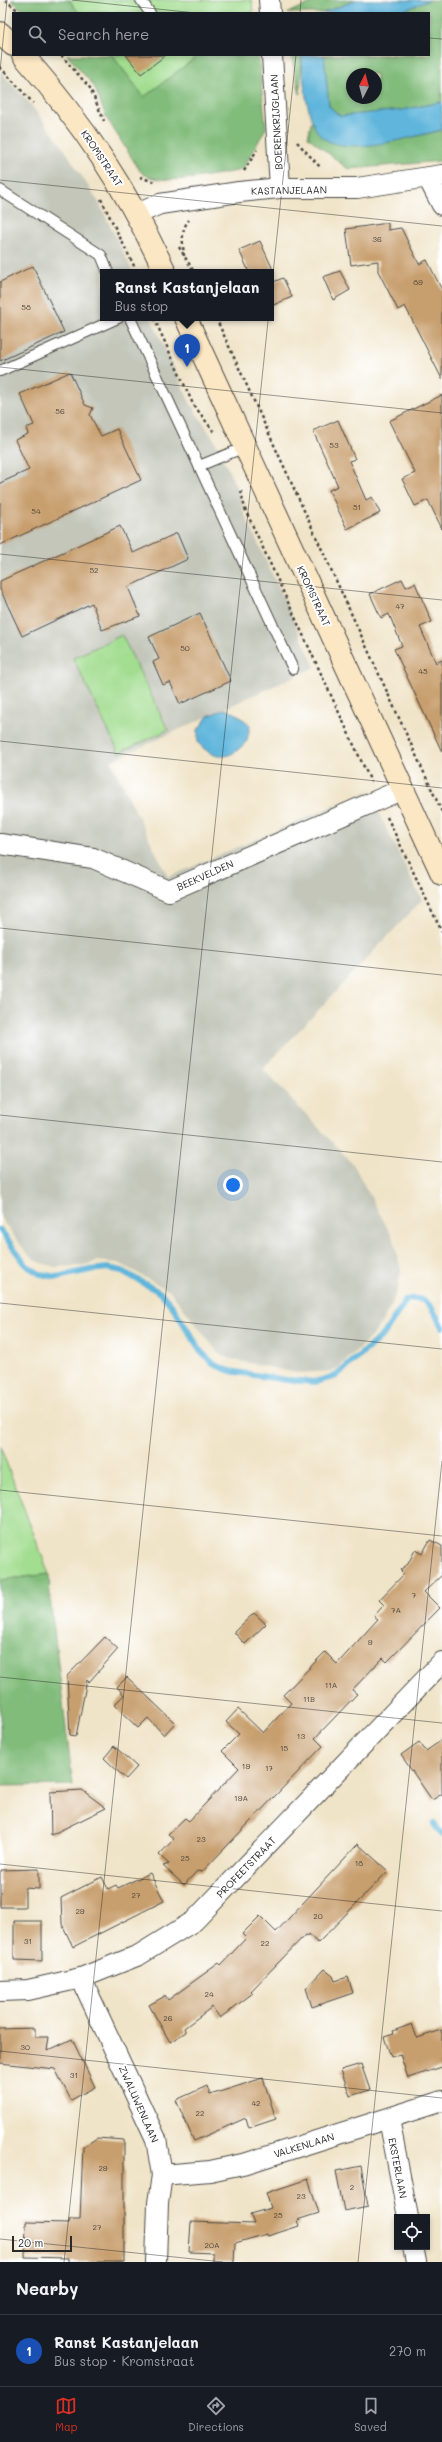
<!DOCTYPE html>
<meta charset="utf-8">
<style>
:root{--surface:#171b24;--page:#20242c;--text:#f1f3f6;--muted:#9ea1a6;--line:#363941;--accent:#d93025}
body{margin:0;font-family:Mali,sans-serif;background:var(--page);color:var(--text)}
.controls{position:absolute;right:12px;bottom:12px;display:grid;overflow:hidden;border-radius:0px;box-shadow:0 2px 6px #0003}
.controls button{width:36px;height:36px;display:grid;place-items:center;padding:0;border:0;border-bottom:1px solid var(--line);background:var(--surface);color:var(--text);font:20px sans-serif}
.compass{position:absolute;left:346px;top:68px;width:36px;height:36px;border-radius:50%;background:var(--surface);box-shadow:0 2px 6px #0003;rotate:6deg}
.scale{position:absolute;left:12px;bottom:10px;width:60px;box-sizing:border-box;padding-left:4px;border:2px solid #2b2b2b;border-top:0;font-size:11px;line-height:14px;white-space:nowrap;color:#2b2b2b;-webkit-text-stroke:3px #fff;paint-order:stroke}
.you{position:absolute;left:233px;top:1185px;width:14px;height:14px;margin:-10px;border:3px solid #fff;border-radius:50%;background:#1a73e8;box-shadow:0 0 0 6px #1a73e833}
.badge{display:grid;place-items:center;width:26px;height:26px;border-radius:50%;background:var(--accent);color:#fff;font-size:13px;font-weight:700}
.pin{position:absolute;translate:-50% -33px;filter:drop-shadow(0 1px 2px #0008)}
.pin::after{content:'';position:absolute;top:21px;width:14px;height:12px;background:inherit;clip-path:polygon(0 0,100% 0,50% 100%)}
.popup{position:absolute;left:100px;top:269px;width:174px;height:52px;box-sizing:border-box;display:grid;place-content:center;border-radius:0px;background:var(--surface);filter:drop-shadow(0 1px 3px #0005);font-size:13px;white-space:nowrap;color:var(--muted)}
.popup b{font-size:15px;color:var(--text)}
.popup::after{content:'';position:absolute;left:50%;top:100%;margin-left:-8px;border:8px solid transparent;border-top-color:var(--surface)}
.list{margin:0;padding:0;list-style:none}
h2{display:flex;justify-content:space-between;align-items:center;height:52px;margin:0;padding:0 16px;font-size:17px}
h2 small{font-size:13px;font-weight:400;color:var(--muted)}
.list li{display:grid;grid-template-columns:26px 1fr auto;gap:12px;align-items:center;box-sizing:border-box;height:72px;padding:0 16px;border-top:1px solid var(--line)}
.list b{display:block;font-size:15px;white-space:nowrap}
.list p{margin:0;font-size:13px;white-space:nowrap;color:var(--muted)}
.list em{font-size:13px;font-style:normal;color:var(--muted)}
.icon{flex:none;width:22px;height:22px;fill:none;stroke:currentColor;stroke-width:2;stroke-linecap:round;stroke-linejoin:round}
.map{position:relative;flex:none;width:442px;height:2262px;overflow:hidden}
.search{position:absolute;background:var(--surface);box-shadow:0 2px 6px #0003;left:12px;right:12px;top:12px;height:44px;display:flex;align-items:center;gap:10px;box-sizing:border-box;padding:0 14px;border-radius:0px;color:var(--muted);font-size:15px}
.sheet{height:124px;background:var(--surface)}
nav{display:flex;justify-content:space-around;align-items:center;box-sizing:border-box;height:56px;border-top:1px solid var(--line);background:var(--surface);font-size:11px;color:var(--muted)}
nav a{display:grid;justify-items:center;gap:2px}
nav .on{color:var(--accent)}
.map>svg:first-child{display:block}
.industrial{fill:#c3c6b9}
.green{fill:#a2dd90;stroke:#66845e}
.forest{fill:#81bc7a;stroke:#567452;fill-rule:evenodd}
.water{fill:#5eb5db;stroke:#447083}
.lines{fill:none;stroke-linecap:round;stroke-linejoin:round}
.stream{stroke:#5eb5db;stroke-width:6}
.building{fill:#c79e6d}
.service-casing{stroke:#494743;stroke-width:12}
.minor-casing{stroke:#494743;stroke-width:22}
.secondary-casing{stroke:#494743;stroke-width:24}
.path{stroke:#494743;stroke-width:2.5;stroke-dasharray:3 3;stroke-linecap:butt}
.service{stroke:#fff;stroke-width:10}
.minor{stroke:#fff;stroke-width:20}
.secondary{stroke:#fbe7c3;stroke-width:22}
.ticks{fill:none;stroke:#2b2b2b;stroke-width:1;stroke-opacity:0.45}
.labels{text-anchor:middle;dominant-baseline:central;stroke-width:4;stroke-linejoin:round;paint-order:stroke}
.number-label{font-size:8px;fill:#52483c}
.street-label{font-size:10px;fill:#2b2b2b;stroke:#fff}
</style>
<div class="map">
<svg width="442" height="2262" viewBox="0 0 442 2262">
<rect width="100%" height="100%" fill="#fff"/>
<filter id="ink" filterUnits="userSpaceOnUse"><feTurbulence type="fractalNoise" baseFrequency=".025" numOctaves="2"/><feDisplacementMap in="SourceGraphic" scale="8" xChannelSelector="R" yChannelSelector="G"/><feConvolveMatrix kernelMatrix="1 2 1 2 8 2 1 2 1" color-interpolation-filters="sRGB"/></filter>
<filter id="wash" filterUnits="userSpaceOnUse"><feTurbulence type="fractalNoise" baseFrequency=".012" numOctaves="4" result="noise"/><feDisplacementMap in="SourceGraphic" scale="16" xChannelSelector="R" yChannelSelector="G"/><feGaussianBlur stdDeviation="0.9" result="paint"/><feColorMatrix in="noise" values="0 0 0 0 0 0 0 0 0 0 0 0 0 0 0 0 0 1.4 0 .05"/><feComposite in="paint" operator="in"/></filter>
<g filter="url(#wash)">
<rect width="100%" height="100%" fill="#f0e4c8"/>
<polygon class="industrial" points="0,71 31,105 63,147 99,203 133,272 103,272 103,318 151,318 190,403 215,441 239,493 244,513 315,667 111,761 168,877 368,791 422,900 263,1069 353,1164 393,1238 401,1270 398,1288 391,1306 375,1333 335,1371 297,1373 235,1360 219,1354 170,1291 119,1263 98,1261 80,1266 55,1267 38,1262 25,1251 0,1217"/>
<g class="green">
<polygon points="69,0 252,0 253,13 79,13"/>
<polygon points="112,55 199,55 144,97"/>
<polygon points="122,635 168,730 119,753 73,658"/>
<polygon points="0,1446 49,1574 0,1580"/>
</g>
<g class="forest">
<polygon points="11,0 69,0 79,13 26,13"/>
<polygon points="318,0 357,0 322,13 288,13"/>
<path d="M430,0H442V102L402,110L340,116L329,106L324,55H429V13H397ZM352,74H376V98H352Z"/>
<path d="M67,55H112L144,97L199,55H258L266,128L244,167L238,171C214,174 157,189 140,171L106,117L94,86Z"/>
<polygon points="291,55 302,55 300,94"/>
<path d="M312,119C315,124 317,131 321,135C340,158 416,136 442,130V161L348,169L308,137Z"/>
<polygon points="49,1574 50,1598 73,1785 0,1786 0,1580"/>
</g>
<g class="water">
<polygon points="357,0 430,0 397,13 322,13"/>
<path d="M302,55H324L329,106L340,116L402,110L442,102V130C413,136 348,158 322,137C307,125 302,74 302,55Z"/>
<path d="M225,709L237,714L250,725L247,741C230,760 216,762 198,743V730L208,716Z"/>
</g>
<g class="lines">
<g class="stream">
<path d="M0,1230L27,1266L40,1274L57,1277L90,1270L108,1268L122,1271L161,1293L173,1307L202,1353L215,1365L230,1371L286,1380L315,1382L336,1376L384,1334L406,1300C429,1294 433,1310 442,1327"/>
<polyline points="434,1824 442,1835"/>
</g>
</g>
<g id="blocks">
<g class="building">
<polygon points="126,55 166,55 141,74"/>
<polygon points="388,223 388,230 401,228 419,264 427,260 442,290 442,379 405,306 398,310 378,271 378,261 351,265 346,229"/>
<polygon points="260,241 274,272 249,272 239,250"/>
<polygon points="33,266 64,332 0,361 0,282"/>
<polygon points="340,271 350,290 333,300 323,277"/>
<polygon points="283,278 292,297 271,306 271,283"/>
<polygon points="70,372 85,405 93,408 90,415 101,436 117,429 141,480 0,545 0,483 29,470 15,440 28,434 26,428 34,425 20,394"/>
<polygon points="442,395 442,529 428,500 415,506 402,479 415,473 389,421"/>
<polygon points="338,420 355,459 349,461 366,500 372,497 380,513 347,529 329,490 338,486 313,431"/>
<polygon points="120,526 133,553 177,533 188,559 128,587 140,616 102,630 92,603 22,636 0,589 0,581"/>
<polygon points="402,579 406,587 415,583 432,622 420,627 436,663 442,660 442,752 394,649 402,646 389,614 381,618 370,594"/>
<polygon points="200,613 231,681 180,704 170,682 163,685 153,662 159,659 149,637"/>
<polygon points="430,1540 442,1546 442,1575 424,1592 440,1608 387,1662 383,1658 352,1690 357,1694 315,1738 323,1746 202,1872 197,1871 184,1885 163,1866 169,1864 159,1855 174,1839 168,1834 185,1818 189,1821 239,1768 222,1751 239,1734 226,1722 238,1709 263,1733 291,1703 283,1695 325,1652 337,1664 378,1619 374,1616 384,1605 379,1600 404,1574 400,1570 408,1564 415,1550 422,1554"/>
<polygon points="254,1613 266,1624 245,1644 234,1632"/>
<polygon points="105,1637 118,1649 89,1682 87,1680 76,1736 70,1735 67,1676"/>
<polygon points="127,1677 175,1723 164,1735 148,1718 138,1728 114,1705 124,1695 117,1687"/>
<polygon points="442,1740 442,1794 432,1800 401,1755 419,1742 426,1751"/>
<polygon points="114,1746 137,1767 126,1779 104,1758"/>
<polygon points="82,1790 106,1808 51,1835 50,1792"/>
<polygon points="358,1844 388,1871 318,1943 308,1934 307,1936 305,1935 251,1991 253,1993 220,2018 212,2007 184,2028 186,2032 170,2042 149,2005 165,1996 168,2000 219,1963 221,1965 246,1938 242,1934 260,1916 276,1932"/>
<polygon points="39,1869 39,1889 25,1888 25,1907 0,1907 0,1870"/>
<polygon points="150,1873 164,1901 73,1947 62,1924 61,1898 102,1877 108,1889 116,1885 118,1888"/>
<polygon points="14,1921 42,1921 42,1961 14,1960"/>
<polygon points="324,1969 333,1976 335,1981 348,1977 353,1993 312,2007 306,1988"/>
<polygon points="412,2024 417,2038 442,2030 442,2067 408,2078 400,2054 391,2057 384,2037 394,2034 393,2031"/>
<polygon points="35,2028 35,2037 49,2037 47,2051 72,2039 95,2087 71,2100 55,2069 0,2063 0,2029"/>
<polygon points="361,2064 370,2090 350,2096 341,2070"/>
<polygon points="263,2078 276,2119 249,2128 246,2118 194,2141 176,2100 207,2086 210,2095"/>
<polygon points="97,2138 124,2140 124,2262 68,2262 68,2258 25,2257 26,2222 69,2223 70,2219 80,2219 83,2147"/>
<polygon points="361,2166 368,2206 344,2211 336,2171"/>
<polygon points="308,2179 319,2213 297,2220 299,2226 268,2236 267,2234 235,2243 234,2262 213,2262 213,2253 189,2252 191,2222 254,2224 250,2214 271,2208 266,2193"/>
</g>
</g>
</g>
<g filter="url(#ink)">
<use href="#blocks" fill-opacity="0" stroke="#494743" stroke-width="1"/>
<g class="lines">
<defs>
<g id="service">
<polyline points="141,0 150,13"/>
<polyline points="0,190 101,255 108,272"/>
<polyline points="130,318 199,466 245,447"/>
<polyline points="0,371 118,318"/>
<polyline points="199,466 293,669"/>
</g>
<g id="minor">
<polyline points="269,0 270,13"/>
<polyline points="272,55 280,188"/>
<polyline points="428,178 442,205"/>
<polyline points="137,214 160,204 239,192 280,188 357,188 442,175"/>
<polyline points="0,844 93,858 169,891 403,789"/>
<polyline points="81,1978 156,2139 162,2175 158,2203 156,2262"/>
<polyline points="0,1991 28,1990 81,1978 139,1955 194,1921 442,1662"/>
<polyline points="389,2119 408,2217"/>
<polyline points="162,2175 210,2171 247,2163 442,2101"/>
<polyline points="413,2247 416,2262"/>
</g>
<g id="secondary">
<polyline points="0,33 13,45"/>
<path d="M23,55C83,124 127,189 165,272"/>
<polyline points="186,318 442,874"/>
</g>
</defs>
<use href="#service" class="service-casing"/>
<use href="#minor" class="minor-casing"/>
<use href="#secondary" class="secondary-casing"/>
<g class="path">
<polyline points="5,0 21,13"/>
<polyline points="61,55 90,88 104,121"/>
<polyline points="0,67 33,103"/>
<polyline points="297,142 321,168"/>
<polyline points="244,171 257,150"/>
<polyline points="140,177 157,183"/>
<polyline points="101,199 137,272"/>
<polyline points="179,247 194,272"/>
<path d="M184,256C183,244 180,230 189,220"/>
<polyline points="154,318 193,404 214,432"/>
<polyline points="216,318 442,812"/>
<polyline points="241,491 245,509 371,782"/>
<polyline points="387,817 442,932"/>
</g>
<use href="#service" class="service"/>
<use href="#minor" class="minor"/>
<use href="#secondary" class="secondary"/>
</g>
</g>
<path class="ticks" d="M72,0L196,13M300,13L301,0M429,38L442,39M0,71L7,0M0,180L442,226M0,367L442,413M0,554L442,600M0,741L442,788M0,928L442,975M0,1115L442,1162M0,1303L442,1349M0,1490L442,1536M0,1677L442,1723M0,1864L442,1911M0,2051L442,2098M0,2239L223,2262M64,2262L296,55M358,2262L442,1461"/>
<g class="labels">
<g class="number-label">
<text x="377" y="239">36</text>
<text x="418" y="282">89</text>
<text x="26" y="307">58</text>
<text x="60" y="411">56</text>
<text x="334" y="445">53</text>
<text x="357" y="507">51</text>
<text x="36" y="511">54</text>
<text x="94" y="570">52</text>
<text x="400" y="606">47</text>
<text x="185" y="648">50</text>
<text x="423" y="671">45</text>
<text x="414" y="1595">7</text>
<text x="396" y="1610">7A</text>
<text x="370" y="1642">9</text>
<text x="331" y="1685">11A</text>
<text x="309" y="1699">11B</text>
<text x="301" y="1736">13</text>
<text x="284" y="1748">15</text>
<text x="246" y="1766">19</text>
<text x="269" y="1768">17</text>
<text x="241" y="1798">19A</text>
<text x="201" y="1839">23</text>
<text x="185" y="1858">25</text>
<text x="359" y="1863">18</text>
<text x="136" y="1895">27</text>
<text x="80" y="1911">29</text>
<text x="318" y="1916">20</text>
<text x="28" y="1941">31</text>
<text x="265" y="1943">22</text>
<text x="209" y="1994">24</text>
<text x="168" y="2018">26</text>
<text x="25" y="2047">30</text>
<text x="74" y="2075">31</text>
<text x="256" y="2103">42</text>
<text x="200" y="2113">22</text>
<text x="103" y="2168">29</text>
<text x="352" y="2187">2</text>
<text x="301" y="2196">23</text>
<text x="278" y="2215">25</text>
<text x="97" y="2227">27</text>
<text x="212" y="2245">20A</text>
</g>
<g class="street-label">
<text transform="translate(276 122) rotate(-93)">BOERENKRIJGLAAN</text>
<text transform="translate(102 158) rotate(56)">KROMSTRAAT</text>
<text transform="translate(289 190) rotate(-1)">KASTANJELAAN</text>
<text transform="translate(314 596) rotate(65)">KROMSTRAAT</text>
<text transform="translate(205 875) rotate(-24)">BEEKVELDEN</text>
<text transform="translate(246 1867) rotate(-46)">PROFEETSTRAAT</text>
<text transform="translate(139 2104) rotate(66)">ZWALUWENLAAN</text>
<text transform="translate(304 2145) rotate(-17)">VALKENLAAN</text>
<text transform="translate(398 2168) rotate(79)">EKSTERLAAN</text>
</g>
</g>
</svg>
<div class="controls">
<button><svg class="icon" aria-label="locate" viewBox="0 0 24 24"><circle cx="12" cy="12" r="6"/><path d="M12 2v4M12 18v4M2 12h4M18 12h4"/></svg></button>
</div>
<svg class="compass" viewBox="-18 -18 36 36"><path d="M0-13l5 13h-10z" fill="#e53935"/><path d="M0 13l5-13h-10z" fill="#9ea1a6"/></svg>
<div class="scale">20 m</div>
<div class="you"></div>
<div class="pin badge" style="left:187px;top:367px;background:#1a4fb4">1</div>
<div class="popup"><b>Ranst Kastanjelaan</b>Bus stop</div>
<div class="search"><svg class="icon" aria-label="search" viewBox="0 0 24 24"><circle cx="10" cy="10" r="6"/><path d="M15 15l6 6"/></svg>Search here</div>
</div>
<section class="sheet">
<h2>Nearby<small></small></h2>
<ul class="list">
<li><span class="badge" style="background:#1a4fb4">1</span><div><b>Ranst Kastanjelaan</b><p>Bus stop · Kromstraat</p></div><em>270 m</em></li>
</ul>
</section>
<nav>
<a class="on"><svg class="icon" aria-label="map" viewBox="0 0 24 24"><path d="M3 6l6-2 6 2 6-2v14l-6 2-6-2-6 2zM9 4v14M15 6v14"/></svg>Map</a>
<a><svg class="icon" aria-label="directions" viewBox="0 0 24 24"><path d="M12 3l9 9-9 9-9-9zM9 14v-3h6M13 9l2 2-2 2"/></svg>Directions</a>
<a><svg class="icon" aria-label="saved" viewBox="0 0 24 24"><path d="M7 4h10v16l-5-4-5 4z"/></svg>Saved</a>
</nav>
